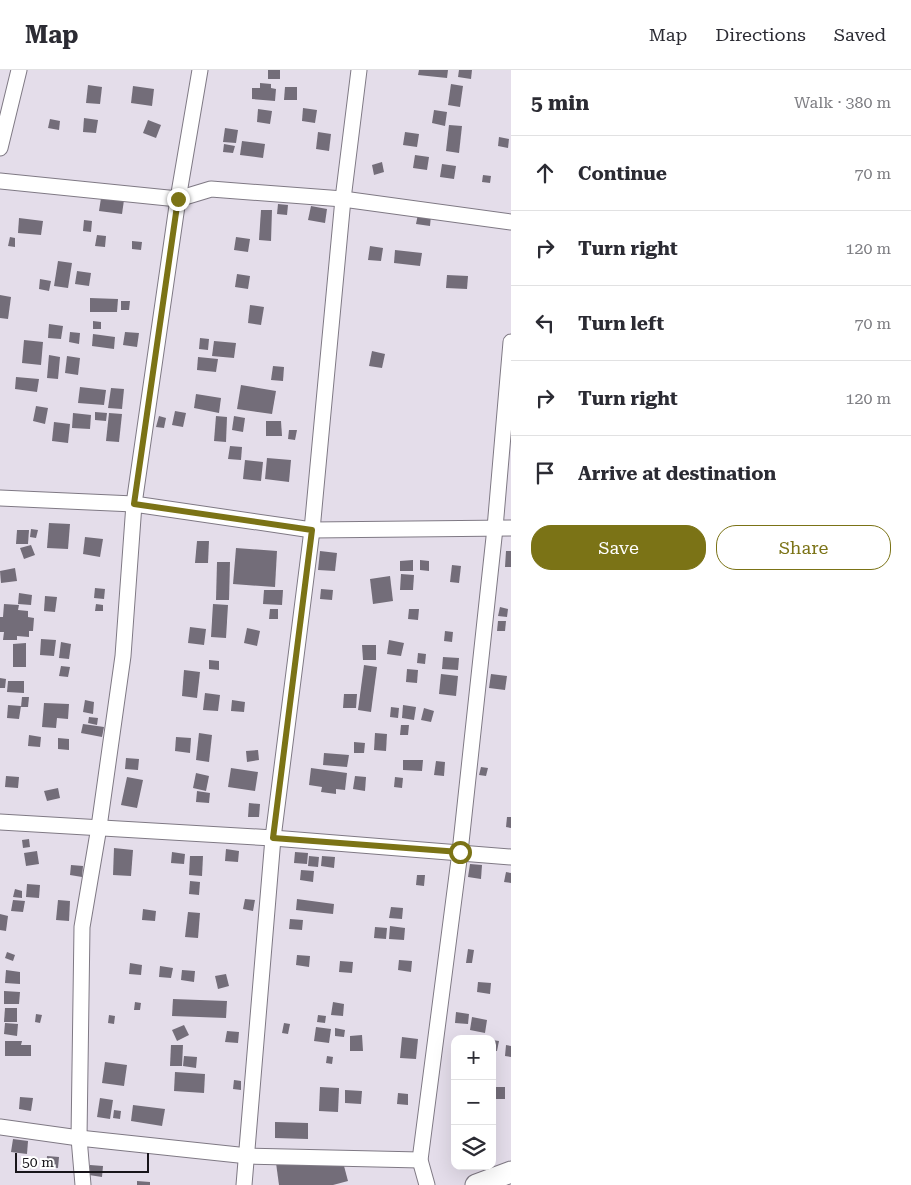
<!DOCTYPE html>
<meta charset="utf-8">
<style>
:root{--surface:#fff;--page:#f2f2f3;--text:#2b2b33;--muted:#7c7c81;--line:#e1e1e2;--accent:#7b7316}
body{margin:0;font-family:"Roboto Serif",serif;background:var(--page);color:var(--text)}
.controls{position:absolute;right:15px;bottom:15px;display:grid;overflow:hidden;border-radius:10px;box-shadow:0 5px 20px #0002}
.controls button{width:45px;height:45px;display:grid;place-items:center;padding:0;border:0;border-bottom:1px solid var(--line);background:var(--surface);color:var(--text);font:25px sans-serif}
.scale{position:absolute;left:15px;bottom:12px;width:134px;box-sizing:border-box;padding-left:5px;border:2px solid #18151a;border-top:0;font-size:14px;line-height:18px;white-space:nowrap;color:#18151a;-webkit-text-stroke:4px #fff;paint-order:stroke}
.stop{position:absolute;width:15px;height:15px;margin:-11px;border:4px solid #7b7316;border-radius:50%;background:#fff}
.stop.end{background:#7b7316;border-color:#fff;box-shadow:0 1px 5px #0008}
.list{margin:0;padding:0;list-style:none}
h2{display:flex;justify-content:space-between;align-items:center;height:65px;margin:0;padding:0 20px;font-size:21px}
h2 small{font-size:16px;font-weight:400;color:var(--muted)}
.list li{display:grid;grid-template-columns:32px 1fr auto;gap:15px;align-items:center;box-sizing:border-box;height:75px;padding:0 20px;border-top:1px solid var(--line)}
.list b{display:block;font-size:19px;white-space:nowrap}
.list em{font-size:16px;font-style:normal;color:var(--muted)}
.actions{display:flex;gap:10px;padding:15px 20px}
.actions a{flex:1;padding:11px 0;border:1px solid var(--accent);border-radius:20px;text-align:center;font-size:18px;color:var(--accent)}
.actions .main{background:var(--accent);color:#fff}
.icon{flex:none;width:28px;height:28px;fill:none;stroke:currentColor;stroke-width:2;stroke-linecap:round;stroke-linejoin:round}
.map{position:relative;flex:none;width:511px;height:1115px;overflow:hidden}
header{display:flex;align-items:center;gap:30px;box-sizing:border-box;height:70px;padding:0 25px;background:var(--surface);border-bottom:1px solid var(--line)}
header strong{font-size:24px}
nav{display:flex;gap:28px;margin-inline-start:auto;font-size:18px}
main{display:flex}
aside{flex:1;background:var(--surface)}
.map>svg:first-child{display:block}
.building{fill:#736d79}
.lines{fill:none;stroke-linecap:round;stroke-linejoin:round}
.street-casing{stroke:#7f7984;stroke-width:17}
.secondary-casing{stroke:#7f7984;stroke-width:23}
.street{stroke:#fff;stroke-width:15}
.secondary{stroke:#fff;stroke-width:21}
.route{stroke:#7b7316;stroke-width:6}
</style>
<header>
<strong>Map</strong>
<nav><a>Map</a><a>Directions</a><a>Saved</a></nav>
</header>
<main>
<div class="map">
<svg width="511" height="1115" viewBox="0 0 511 1115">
<rect width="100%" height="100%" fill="#e4ddea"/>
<g class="building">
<rect x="268" y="0" width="12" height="9"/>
<polygon points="419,0 448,0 447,8 418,5"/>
<polygon points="459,0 472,0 471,9 458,7"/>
<polygon points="260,13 271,14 271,18 276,19 275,31 252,29 252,18 260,18"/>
<polygon points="451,14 463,16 460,37 448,35"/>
<polygon points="88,15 102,17 100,34 86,33"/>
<polygon points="133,16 154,19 152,36 131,33"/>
<polygon points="285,17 297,17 297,30 284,30"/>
<polygon points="303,38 317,40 315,53 302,51"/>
<polygon points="258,39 272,41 270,54 257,52"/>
<polygon points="434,40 447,42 445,56 432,53"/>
<polygon points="84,48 98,50 96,63 83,62"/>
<polygon points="50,49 60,51 59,60 48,58"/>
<polygon points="148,50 161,55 156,68 143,63"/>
<polygon points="449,55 462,56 459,83 446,81"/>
<polygon points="225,58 238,60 236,73 223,72"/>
<polygon points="318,62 331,64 329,81 316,79"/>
<polygon points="405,62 419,64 417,77 403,75"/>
<polygon points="499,67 509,69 508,78 498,76"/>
<polygon points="242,71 265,74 263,88 240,85"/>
<polygon points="224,74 235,76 233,83 223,82"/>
<polygon points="415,85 429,87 427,100 413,98"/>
<polygon points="382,92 384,102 374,105 372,95"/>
<polygon points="442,94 456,96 454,109 440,107"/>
<polygon points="483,105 491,106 490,113 482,112"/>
<polygon points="101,128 124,130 122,144 99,141"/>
<polygon points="278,134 288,135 287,145 277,144"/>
<polygon points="311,136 327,139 325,153 308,150"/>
<polygon points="261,140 272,140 271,171 259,170"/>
<polygon points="418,144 431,145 430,156 416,154"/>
<polygon points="19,148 43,151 41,165 18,163"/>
<polygon points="84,150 92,151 91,162 83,161"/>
<polygon points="97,165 106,166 105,177 95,176"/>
<polygon points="10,167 15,168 15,177 8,176"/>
<polygon points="236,167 250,169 248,182 234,180"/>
<polygon points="132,171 142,172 141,180 132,179"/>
<polygon points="370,176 383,178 381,191 368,190"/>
<polygon points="395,180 422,183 420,196 394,193"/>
<polygon points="58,191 72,193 68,218 54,216"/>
<polygon points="77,201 91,203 89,216 75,214"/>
<polygon points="237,204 250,206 248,219 235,217"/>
<polygon points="447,205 468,206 467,219 446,218"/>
<polygon points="40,209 51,211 49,221 39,219"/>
<polygon points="0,225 11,227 8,249 0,248"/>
<polygon points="90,228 118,229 117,242 90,242"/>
<polygon points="121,231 130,231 129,240 121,240"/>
<polygon points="250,235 264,237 261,255 248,253"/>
<polygon points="93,251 101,252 101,259 93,259"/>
<polygon points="49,254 63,256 61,269 48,268"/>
<polygon points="70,262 80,263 79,274 69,272"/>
<polygon points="125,262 139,263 137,277 123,275"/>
<polygon points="93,264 115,267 114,279 92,276"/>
<polygon points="200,268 209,269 208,280 199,279"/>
<polygon points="24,270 43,272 41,295 22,293"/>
<polygon points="214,271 236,273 234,288 212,286"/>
<polygon points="372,281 385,284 382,298 369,296"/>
<polygon points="49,285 60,287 58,309 47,308"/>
<polygon points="67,286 80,288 78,305 65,303"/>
<polygon points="198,287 218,289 216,302 197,300"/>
<polygon points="273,296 284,297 283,311 271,310"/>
<polygon points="16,307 39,309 37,322 15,319"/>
<polygon points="241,315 276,321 272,344 237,339"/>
<polygon points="80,317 106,320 104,335 78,333"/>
<polygon points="111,318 124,319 122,339 108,338"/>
<polygon points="196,324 221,328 219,343 194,338"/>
<polygon points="36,336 48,338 45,354 33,351"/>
<polygon points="175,341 186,343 183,357 172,355"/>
<polygon points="95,342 107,343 106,351 95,350"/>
<polygon points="73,343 91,345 90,359 72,358"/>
<polygon points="109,343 122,344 119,372 106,371"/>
<polygon points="159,346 166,348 164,358 156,357"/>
<polygon points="216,346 227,347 226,372 214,371"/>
<polygon points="234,346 245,348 243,362 232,360"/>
<polygon points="266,351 281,351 282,366 266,366"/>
<polygon points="54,352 70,354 68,373 52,371"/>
<polygon points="289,360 297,360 295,370 288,369"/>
<polygon points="230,376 242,377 241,390 228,389"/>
<polygon points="267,388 291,390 289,412 265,409"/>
<polygon points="245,390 263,392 261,411 243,409"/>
<polygon points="49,453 70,454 68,479 47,478"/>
<polygon points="31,459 38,460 36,468 30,467"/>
<polygon points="17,460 29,460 28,474 16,474"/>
<polygon points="85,467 103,469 100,487 83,484"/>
<polygon points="197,471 209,471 208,493 195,493"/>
<polygon points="31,475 35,485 24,489 20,478"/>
<polygon points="236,478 277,481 275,517 233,514"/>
<polygon points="320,481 337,483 335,501 318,500"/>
<polygon points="506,481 511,481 511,497 505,497"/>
<polygon points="413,490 413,501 400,501 400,491"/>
<polygon points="420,490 429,491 429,501 420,500"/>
<polygon points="217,492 230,492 229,530 216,530"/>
<polygon points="452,495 461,496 459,513 450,512"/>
<polygon points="15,498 17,511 1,513 0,501"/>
<polygon points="401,504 414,505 413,520 400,520"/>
<polygon points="390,506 393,531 373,534 370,509"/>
<polygon points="95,518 105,519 104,529 94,528"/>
<polygon points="321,519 333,520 332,530 320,529"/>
<polygon points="264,520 283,520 282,535 263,534"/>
<polygon points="19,523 32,525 31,535 18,534"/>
<polygon points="45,526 57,527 55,542 44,541"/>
<polygon points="4,534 19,535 18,540 28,541 28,547 34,548 33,561 29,561 29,567 17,566 17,570 3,570 4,562 0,562 0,547 3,547"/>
<polygon points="96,534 103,535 103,541 95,541"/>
<polygon points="213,534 228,535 226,568 211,567"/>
<polygon points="500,537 508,539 507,547 498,546"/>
<polygon points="270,539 278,539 278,549 269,549"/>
<polygon points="409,539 419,539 418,550 408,549"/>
<polygon points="498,551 506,551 505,561 497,561"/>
<polygon points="190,557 206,559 204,575 188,573"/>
<polygon points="247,558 260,561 257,576 244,573"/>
<polygon points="445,561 453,562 452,572 444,571"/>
<polygon points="41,569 56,570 54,586 40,585"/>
<polygon points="389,570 404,573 401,586 387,584"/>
<polygon points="61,572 71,574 69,589 59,588"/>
<polygon points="26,573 26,597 13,597 13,574"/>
<polygon points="362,575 376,575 376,590 363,590"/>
<polygon points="418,583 426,584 425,594 417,593"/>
<polygon points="443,587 459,588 458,600 442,599"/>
<polygon points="209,590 219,591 219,600 209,599"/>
<polygon points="364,595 377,597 371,642 358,640"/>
<polygon points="61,596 70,597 68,607 59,606"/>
<polygon points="407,599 418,600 417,613 406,612"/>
<polygon points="184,600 200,602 197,628 182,626"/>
<polygon points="441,604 458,606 456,626 439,624"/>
<polygon points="491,604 507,606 505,620 489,618"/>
<polygon points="0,608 6,609 5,618 0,618"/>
<polygon points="8,611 24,611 24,623 7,622"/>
<polygon points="205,623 220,625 218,641 203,640"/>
<polygon points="344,624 357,624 356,638 343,638"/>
<polygon points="22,627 29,627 28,637 21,637"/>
<polygon points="85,630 94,632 93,644 83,642"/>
<polygon points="232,630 245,632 244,642 231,641"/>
<polygon points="44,633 69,634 68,649 57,648 56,658 42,657"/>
<polygon points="8,635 21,636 19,649 7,648"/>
<polygon points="403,635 416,637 414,650 402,648"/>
<polygon points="391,637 399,638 398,648 390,647"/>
<polygon points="424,638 434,641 431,652 421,650"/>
<polygon points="89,647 98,648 97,655 88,653"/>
<polygon points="83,654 104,657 102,667 81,663"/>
<polygon points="401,655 409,655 408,665 400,665"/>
<polygon points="199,663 212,665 209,692 196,690"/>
<polygon points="375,663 387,664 386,681 374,680"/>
<polygon points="29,665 41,667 40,677 28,676"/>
<polygon points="176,667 191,668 190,683 175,681"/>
<polygon points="58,668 69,669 69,680 58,679"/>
<polygon points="354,672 365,673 364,683 354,683"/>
<polygon points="258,680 259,690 247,692 246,681"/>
<polygon points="324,683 349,685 347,697 323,695"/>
<polygon points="126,688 139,689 138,700 125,699"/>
<polygon points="403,690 423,690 422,701 403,700"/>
<polygon points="436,691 445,692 444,706 434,705"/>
<polygon points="481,697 488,698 486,706 479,705"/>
<polygon points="231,698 258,702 255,721 228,717"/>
<polygon points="311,698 347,703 345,720 336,719 336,724 321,722 322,717 309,715"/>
<polygon points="196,703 209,706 206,721 193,718"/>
<polygon points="6,706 19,707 18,718 5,717"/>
<polygon points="355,706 366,707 365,721 353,719"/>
<polygon points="127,707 143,710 137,738 121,735"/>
<polygon points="395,707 403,708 402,718 394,717"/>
<polygon points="58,718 60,728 47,731 44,721"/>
<polygon points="197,721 210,723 209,733 196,732"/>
<polygon points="249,733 260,734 259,747 248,747"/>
<polygon points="507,747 511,747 511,758 506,757"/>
<polygon points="29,769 30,777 23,778 22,770"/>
<polygon points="114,778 133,780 131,806 113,805"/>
<polygon points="226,779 239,781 238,792 225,791"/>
<polygon points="37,781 39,794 26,796 24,783"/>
<polygon points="172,782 185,784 184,794 171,793"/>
<polygon points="295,782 308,783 307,794 294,793"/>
<polygon points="190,786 203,786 202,806 189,805"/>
<polygon points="309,786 319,787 318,797 308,796"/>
<polygon points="322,786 335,787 334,798 321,796"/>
<polygon points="470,794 482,795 481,809 468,807"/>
<polygon points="71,795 83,796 82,807 70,805"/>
<polygon points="301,800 314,801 313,812 300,810"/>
<polygon points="506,802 511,803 511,813 504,812"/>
<polygon points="417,805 425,805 424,816 416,815"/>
<polygon points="190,811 200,812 199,825 189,824"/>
<polygon points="27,814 40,815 39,828 26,827"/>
<polygon points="15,819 22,821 22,828 13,827"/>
<polygon points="245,829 255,830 253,841 243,839"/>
<polygon points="297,829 334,834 333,844 296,840"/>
<polygon points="13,830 25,831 23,842 11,841"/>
<polygon points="58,830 70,831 69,851 56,850"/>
<polygon points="391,837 403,838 402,849 389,848"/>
<polygon points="143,839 156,841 155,851 142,850"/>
<polygon points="188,842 200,843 198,868 185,867"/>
<polygon points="0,844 8,846 6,861 0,860"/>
<polygon points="290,849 303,850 302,860 289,859"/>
<polygon points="390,856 405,858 404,870 389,869"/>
<polygon points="375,857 387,858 386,869 374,868"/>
<polygon points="468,879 474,880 472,893 466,893"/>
<polygon points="7,882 15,885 13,891 5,888"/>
<polygon points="297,885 310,886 309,897 296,895"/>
<polygon points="399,890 412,891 411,902 398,900"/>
<polygon points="340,891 353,892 352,903 339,902"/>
<polygon points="130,893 142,895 141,905 129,904"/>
<polygon points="160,896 173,898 171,908 159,907"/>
<polygon points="6,900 20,902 20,914 5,913"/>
<polygon points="182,900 195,901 194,912 181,910"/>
<polygon points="226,904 229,916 218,919 215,906"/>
<polygon points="478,912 491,913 490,924 477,922"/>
<polygon points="4,921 20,922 19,934 4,934"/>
<polygon points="173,929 227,931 226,948 172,946"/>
<polygon points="135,932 141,933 140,940 134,940"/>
<polygon points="333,932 344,934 343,946 331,945"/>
<polygon points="5,938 17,938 17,952 4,952"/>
<polygon points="456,942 469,944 468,954 455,953"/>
<polygon points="36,944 42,945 40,953 35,952"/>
<polygon points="109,945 115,946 114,954 108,953"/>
<polygon points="318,945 326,946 325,953 317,952"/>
<polygon points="472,947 487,950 485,963 470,960"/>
<polygon points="5,953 18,954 17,966 4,964"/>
<polygon points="284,953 290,954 288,964 282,963"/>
<polygon points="184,955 189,965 177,971 172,960"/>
<polygon points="316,957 331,959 329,973 314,971"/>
<polygon points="335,958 345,960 344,967 335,966"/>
<polygon points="227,961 239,962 238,973 225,972"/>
<polygon points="362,965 363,981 350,981 350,966"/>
<polygon points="402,967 418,969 416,989 400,988"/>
<polygon points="492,970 499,971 497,981 492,981"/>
<polygon points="5,971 22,971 21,975 31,975 31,986 5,986"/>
<polygon points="171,975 183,975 182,996 170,996"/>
<polygon points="506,975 511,976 511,987 505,986"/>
<polygon points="184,986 197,987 196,998 183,996"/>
<polygon points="327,986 333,987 332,994 326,993"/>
<polygon points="105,992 127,995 124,1016 102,1013"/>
<polygon points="175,1002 205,1004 204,1023 174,1021"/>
<polygon points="234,1010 241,1011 241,1020 233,1019"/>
<polygon points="320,1017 339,1018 338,1042 319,1041"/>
<rect x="494" y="1017" width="11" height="12"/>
<polygon points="345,1020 362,1021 361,1034 345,1033"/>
<polygon points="398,1023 408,1024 408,1035 397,1034"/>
<polygon points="20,1027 33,1028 31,1041 19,1039"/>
<polygon points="100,1028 113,1030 110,1049 97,1047"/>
<polygon points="133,1035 165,1039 162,1056 131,1051"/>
<polygon points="114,1040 121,1041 120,1049 113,1048"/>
<polygon points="275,1052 308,1053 308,1069 275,1068"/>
<polygon points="13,1069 28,1071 27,1084 11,1082"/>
<polygon points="47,1086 59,1087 58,1098 46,1097"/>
<polygon points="276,1093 344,1096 348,1111 333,1115 279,1115"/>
<polygon points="90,1095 103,1096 102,1107 89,1105"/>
<polygon points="137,1111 150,1112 150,1115 137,1115"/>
</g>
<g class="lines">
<defs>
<g id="street">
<polyline points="0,78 19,0"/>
<polyline points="0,111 178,129 211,119 343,129 511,152"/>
<polyline points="0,428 134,434 312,460 511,458"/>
<polyline points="0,752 273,768 511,787"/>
<polyline points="0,1057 79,1068 248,1086 420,1090"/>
<polyline points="83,1115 79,1068 82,857 99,757 123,586 134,434 178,129 200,0"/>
<polyline points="244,1115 273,768 312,460 343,129 359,0"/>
<polyline points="427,1115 420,1090 460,782 495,458 511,272"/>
</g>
<polyline id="secondary" points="476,1115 511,1102"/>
</defs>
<use href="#street" class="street-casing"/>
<use href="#secondary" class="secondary-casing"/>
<use href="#street" class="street"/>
<use href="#secondary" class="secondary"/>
</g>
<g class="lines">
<polyline class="route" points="178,129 134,434 312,460 273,768 460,782"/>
</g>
</svg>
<div class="controls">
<button>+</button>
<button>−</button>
<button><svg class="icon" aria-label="layers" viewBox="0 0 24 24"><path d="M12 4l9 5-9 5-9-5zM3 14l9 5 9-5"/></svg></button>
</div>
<div class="scale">50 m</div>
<div class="stop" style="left:460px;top:782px"></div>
<div class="stop end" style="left:178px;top:129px"></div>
</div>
<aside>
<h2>5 min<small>Walk · 380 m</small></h2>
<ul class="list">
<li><svg class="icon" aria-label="ahead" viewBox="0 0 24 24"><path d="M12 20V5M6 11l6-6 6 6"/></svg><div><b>Continue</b></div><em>70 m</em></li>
<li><svg class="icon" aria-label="right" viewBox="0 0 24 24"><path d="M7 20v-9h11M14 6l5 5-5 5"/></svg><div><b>Turn right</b></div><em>120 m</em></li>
<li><svg class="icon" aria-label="left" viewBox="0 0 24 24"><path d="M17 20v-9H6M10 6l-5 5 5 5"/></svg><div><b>Turn left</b></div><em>70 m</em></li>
<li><svg class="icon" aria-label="right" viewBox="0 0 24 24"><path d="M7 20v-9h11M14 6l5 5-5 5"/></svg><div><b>Turn right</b></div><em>120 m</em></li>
<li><svg class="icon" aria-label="arrive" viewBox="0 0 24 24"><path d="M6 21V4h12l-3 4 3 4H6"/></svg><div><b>Arrive at destination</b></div></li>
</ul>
<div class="actions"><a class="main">Save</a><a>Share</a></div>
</aside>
</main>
